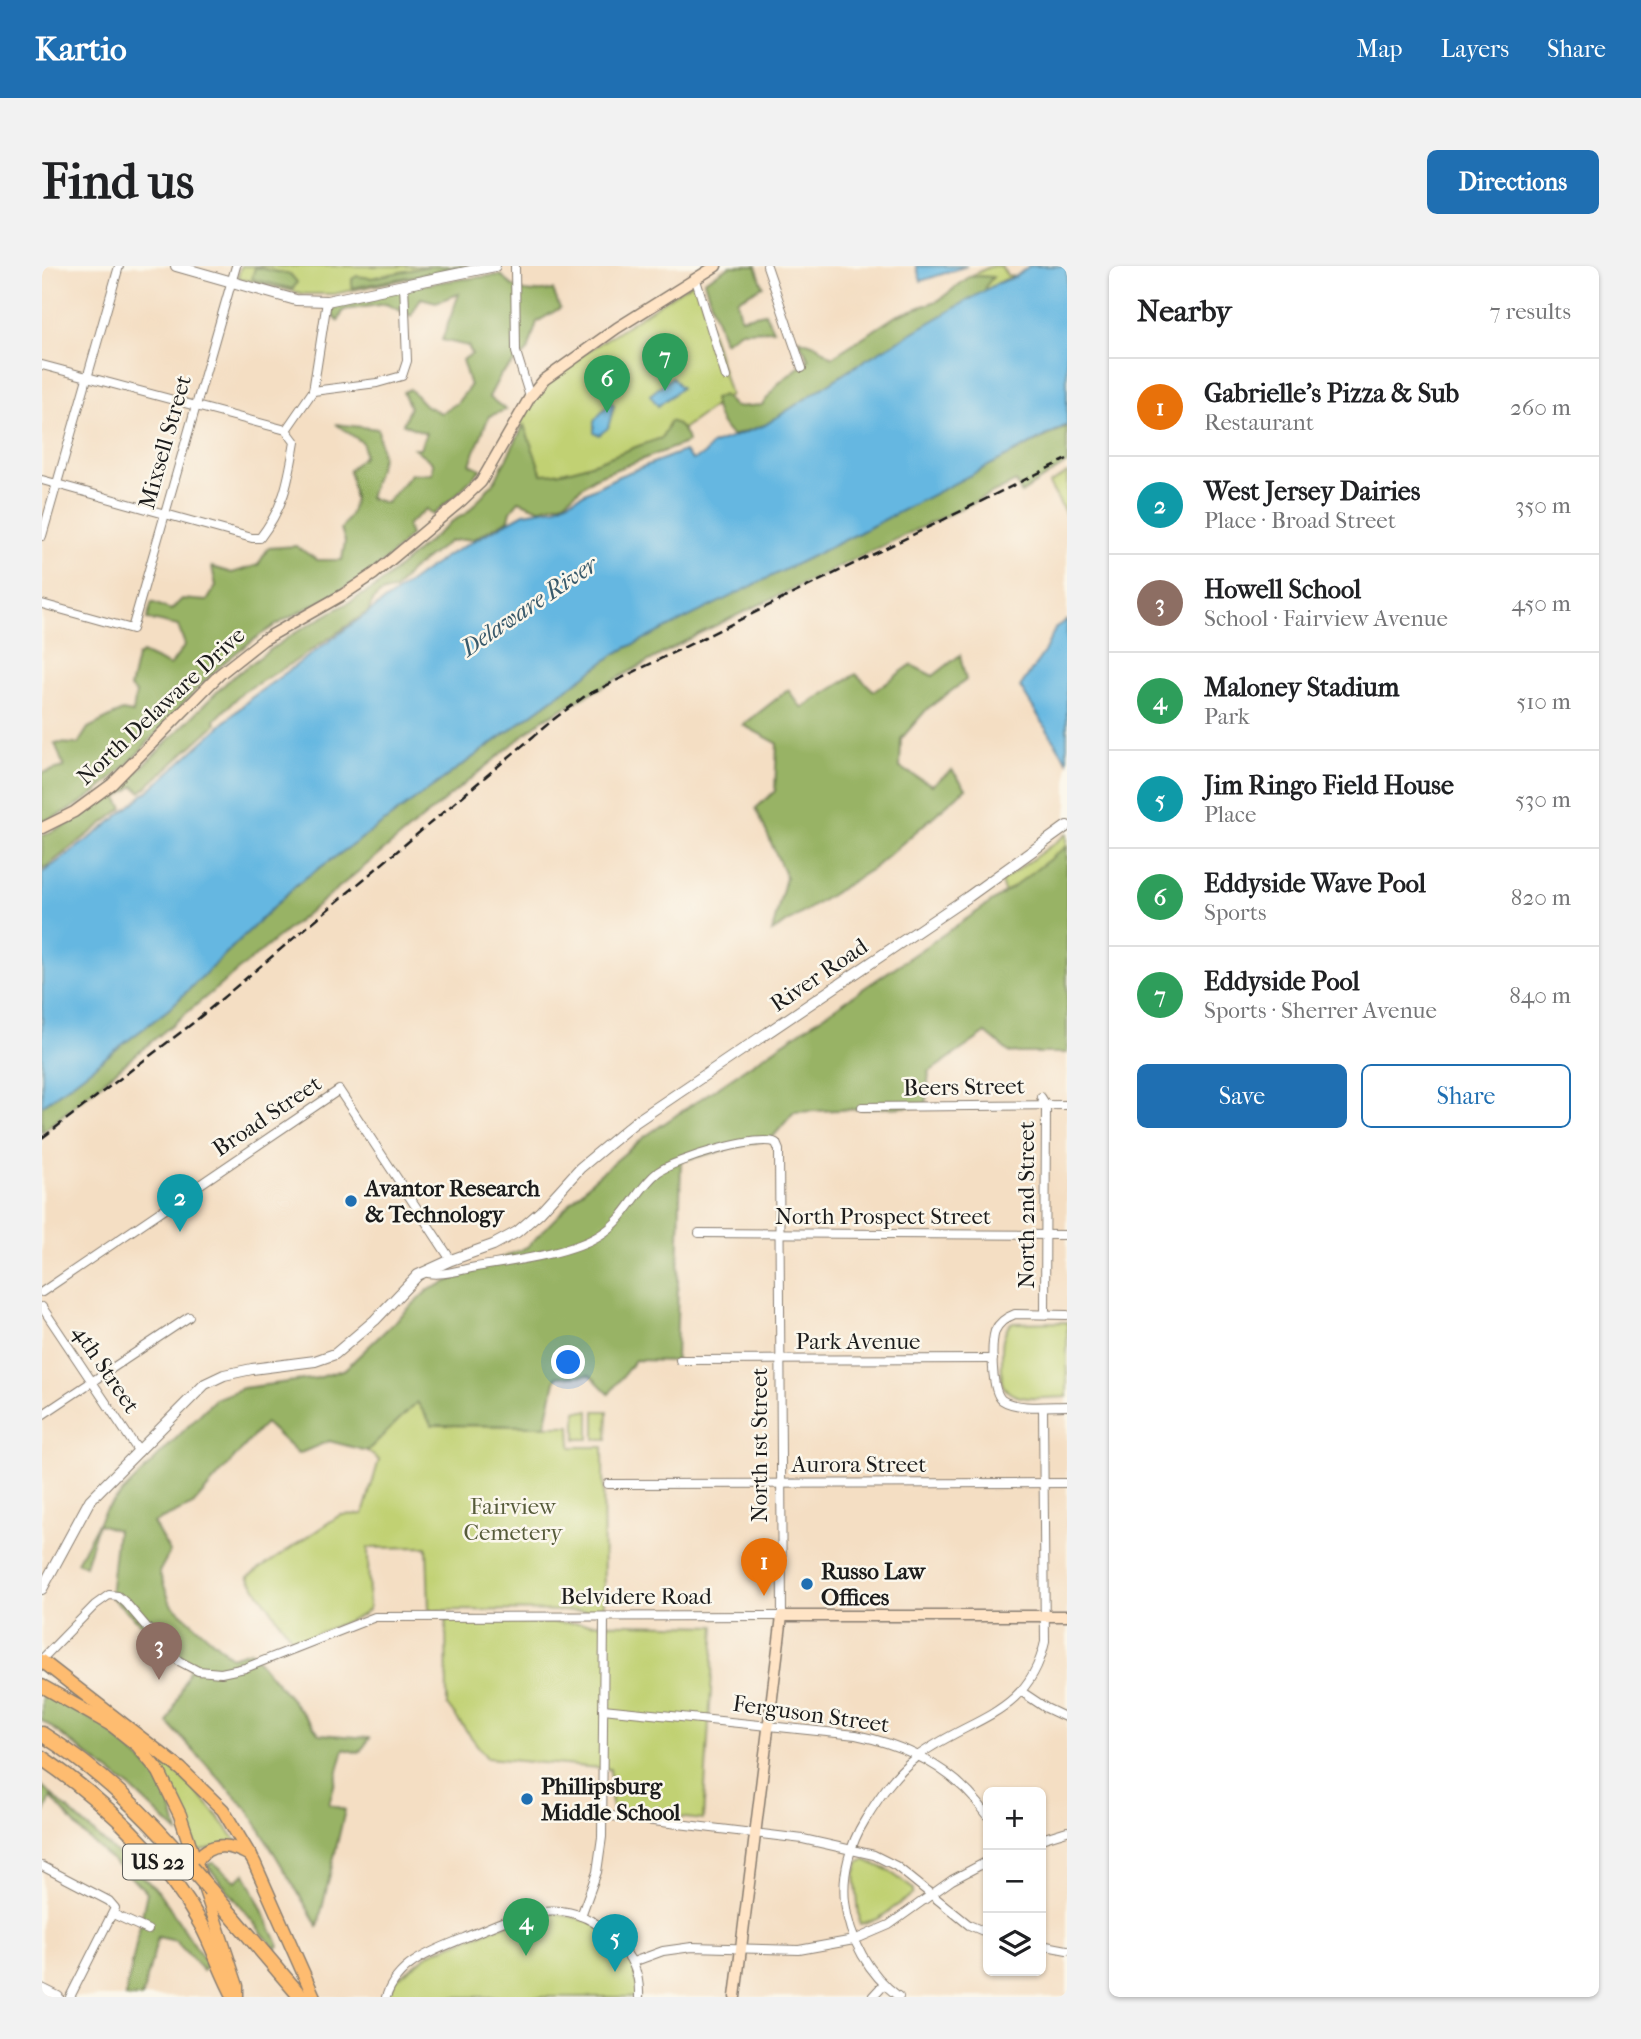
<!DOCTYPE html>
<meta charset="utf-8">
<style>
:root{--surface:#fff;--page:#f2f2f2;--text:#202124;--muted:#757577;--line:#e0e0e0;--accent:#1f6fb2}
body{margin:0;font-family:"IM FELL French Canon",serif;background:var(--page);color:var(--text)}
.controls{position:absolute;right:21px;bottom:21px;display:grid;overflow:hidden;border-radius:10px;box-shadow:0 2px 5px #0004}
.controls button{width:63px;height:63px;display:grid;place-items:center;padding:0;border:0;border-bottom:2px solid var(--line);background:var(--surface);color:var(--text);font:35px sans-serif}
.you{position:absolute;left:527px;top:1097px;width:24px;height:24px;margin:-18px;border:5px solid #fff;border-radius:50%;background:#1a73e8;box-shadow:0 0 0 10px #1a73e833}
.badge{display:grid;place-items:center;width:46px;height:46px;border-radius:50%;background:var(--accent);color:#fff;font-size:23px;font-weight:700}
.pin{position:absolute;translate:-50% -58px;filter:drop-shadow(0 2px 4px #0008)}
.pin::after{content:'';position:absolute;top:37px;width:24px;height:21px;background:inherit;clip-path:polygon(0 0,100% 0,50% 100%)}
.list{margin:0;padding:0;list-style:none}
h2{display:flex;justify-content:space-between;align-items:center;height:91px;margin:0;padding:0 28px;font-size:30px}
h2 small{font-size:23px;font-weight:400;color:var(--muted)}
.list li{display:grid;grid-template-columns:46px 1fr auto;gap:21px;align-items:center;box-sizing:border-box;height:98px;padding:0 28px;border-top:2px solid var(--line)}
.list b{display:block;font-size:26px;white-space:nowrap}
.list p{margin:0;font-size:23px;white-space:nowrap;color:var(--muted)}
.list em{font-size:23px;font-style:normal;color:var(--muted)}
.actions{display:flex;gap:14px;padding:21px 28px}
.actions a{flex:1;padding:16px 0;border:2px solid var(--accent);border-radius:10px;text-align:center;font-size:24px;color:var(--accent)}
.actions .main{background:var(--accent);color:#fff}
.icon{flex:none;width:38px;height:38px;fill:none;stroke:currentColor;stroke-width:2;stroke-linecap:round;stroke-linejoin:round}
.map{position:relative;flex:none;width:1025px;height:1731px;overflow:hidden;border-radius:10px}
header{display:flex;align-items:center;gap:42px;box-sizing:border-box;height:98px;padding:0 35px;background:var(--accent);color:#fff}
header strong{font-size:33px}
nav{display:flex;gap:38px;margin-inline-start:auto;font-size:24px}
.intro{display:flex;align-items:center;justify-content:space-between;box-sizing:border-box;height:168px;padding:0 42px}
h1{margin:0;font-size:49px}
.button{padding:18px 32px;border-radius:10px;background:var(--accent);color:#fff;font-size:24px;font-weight:700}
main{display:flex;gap:42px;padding:0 42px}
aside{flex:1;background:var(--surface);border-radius:10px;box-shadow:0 2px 5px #0004}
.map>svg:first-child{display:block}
.green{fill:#c1d173;stroke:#6e7648;stroke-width:2}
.forest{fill:#98b365;stroke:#5a6840;stroke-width:2}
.water{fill:#65b7e1;stroke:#406a7e;stroke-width:2}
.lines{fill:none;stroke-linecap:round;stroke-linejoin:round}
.minor-casing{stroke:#887d70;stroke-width:10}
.tertiary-casing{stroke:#887d70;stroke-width:12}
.secondary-casing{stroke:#887d70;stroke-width:13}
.primary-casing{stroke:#887d70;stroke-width:15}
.trunk-casing{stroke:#887d70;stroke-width:17}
.minor{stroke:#fff;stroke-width:8}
.tertiary{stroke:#fff;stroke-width:10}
.secondary{stroke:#ffe4c6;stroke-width:10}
.primary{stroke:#febc70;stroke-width:12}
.trunk{stroke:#febc70;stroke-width:14}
.rail{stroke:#1c1c1c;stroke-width:2.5;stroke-dasharray:10 5;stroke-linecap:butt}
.trunk-bridge-casing{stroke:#887d70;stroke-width:17;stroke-linecap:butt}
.trunk-bridge{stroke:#febc70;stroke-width:14}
.poi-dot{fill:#1f6fb2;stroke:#fbf7ec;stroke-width:2.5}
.labels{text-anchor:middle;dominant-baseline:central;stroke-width:5;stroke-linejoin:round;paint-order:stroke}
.shield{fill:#fbf7ec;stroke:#5f5e5a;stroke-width:2}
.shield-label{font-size:21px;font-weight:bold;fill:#1c1c1c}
.street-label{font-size:23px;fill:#1c1c1c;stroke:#fbf7ec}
.poi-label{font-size:23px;font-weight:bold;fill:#1c1c1c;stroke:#fbf7ec;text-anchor:start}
.park-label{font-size:23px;fill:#565b3a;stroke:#fbf7ec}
.water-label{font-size:24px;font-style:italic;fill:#395a6b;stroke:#fbf7ec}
</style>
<header>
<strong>Kartio</strong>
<nav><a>Map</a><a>Layers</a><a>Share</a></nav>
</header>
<div class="intro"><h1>Find us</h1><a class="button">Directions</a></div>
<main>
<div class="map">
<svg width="1025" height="1731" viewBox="0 0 1025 1731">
<rect width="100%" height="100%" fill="#fbf7ec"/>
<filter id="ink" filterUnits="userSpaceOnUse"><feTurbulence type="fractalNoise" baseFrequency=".0143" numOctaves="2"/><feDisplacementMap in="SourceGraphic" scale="14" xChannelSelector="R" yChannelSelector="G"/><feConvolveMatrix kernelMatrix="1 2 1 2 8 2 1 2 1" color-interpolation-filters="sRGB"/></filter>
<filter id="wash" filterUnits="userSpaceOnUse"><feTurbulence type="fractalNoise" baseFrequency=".00686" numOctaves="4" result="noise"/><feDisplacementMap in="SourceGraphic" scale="28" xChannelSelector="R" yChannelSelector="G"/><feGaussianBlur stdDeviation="1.57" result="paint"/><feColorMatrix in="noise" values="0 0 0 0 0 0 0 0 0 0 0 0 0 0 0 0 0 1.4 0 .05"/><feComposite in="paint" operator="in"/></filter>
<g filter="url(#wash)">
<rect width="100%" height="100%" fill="#f4dec3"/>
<g class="green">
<polygon points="199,0 428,0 292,28 262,28 199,13 196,10"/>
<polygon points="949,0 959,0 965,9 973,11 964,13 945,24 942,21 950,11 927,11"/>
<polygon points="654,14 688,129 639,164 513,234 486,192 476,151 502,114"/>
<polygon points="1025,207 1025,250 1007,218"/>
<polygon points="1025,568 1025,658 971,655 959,616"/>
<path d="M1025,1056V1131C1007,1131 966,1139 960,1116C959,1109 960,1101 960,1094C960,1079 959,1069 969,1057Z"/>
<polygon points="375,1136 390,1159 528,1160 529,1181 561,1181 562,1345 387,1344 385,1281 326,1282 327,1343 320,1349 253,1377 206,1311 298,1249 321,1248 337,1194 325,1185"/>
<rect x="534" y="1145" width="13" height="28"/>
<polygon points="553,1145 566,1145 565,1173 553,1173"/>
<polygon points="404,1354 673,1360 661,1554 570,1544 568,1503 445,1492 405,1439"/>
<path d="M98,1476C137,1507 167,1535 195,1576L156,1585Z"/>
<polygon points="823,1594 846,1604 871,1623 871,1628 836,1653 818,1658 813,1609 817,1596"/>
<polygon points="502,1644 552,1656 591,1696 597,1731 344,1731 351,1716 390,1686"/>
</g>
<g class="forest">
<polygon points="388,0 420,0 310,22 310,13 315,10 329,12"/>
<polygon points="688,0 714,0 721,20 695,34 699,52 723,47 731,64 699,65 682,76 662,15"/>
<polygon points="213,1 249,9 255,16 251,23 210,13"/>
<path d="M459,9C477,29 486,27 511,24L518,42L495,56L486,85L459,108L447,131L464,144L447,150L428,198L439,203L416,227L391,249L384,243L365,259L368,269C335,311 286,330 241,355C221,366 201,381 184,395C127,443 73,534 0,555V507L22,501L13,477L36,478L46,462L80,445L91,447L94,427L88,422L95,391L100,387L128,400L143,379L136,360L105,353L110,336L129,344L140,333L165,335L174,320L170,301L190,307L216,299L226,282L254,280L275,294H300L303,275L299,263C316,241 314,230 307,204L322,190L321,177L294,158L336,163L340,191L327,232L344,237L369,208H390L391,197L372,182H378L384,167L361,158L368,141L361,126L368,123L384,140L399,147L415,137L428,120L420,94L430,88L426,80L400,74L417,28L394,36L379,32L369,50L344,38L302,44L296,55L290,49L292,38C345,23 404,14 459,9Z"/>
<path d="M939,10L951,11L943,21L945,24L823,94L723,159L690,170C679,160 673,147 672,133L681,129L693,141L720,139L736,118L767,93L756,73L776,80L790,91L854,50L897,34L927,11Z"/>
<path d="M628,155C637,158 645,167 646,176L551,212L522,236L497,243L477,235L469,245L467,253L431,273L408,275L368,305L353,324C339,325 331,330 327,345L252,396L201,426L173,454L174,458L99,526L92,520L75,532L81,542L0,604V570L35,554L66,532L89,512L187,414L222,388L251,368L334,321L409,256L426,246L452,216L482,159L500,208C541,207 581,183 620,172Z"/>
<polygon points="1025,160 1025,197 979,227 974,216 656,368 500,454 0,866 0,840 127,743 256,617 316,575 574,387"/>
<polygon points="918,389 924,414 885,443 859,473 858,502 890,519 910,504 924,522 833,601 730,666 744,611 714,542 733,525 735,477 701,459 746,424 760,442 814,408 832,425 869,399 891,410"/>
<polygon points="1025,580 1025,787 968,787 944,767 887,806 884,840 752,846 730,872 639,895 634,1095 593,1094 567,1128 548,1109 514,1111 503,1160 390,1159 375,1136 325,1185 287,1175 256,1188 223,1157 151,1239 111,1257 128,1286 117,1306 129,1338 189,1391 208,1385 278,1468 328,1472 317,1487 302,1483 287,1538 303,1544 276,1660 207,1545 126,1457 148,1402 68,1330 75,1264 56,1258 43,1300 35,1296 63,1244 173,1133 201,1122 276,1112 303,1103 386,1024 485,981 551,914 602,871 970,622"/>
<polygon points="0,1428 59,1458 112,1506 128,1536 136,1567 90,1523 0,1454"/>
<polygon points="0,1520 116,1625 167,1700 161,1705 134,1675 116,1671 100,1731 83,1731 105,1626 41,1568 9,1531 3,1546 0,1545"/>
<polygon points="171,1596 194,1615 203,1607 237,1680 233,1683 165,1599"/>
</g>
<g class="water">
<polygon points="874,0 925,0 879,15"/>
<polygon points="987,0 1025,0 1025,159 809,271 574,387 316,575 256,617 127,743 0,840 0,607 63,561 120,513 209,432 404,290 482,247 513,242 577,210 642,185 650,194 662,189 669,179 723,159 823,94 956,17 973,11"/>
<polygon points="630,111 639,122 616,140 608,129"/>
<polygon points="569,136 572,139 566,162 557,169 552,166 552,155"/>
<polygon points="1025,354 1025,495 978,421 1002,386 1014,361"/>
</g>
</g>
<g filter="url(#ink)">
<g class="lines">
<defs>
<g id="minor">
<polyline points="473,0 474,86 488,131"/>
<polyline points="725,0 760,102"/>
<polyline points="654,14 684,111"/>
<polyline points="0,99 244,164"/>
<polyline points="271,125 335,117 360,110 365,95 362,18"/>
<polyline points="244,164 271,125 285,35"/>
<path d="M0,214L210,272H218C243,239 246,216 253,176L244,164"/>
<polyline points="0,270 77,0"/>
<polyline points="0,338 90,363 194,0"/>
<polyline points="999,831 1004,839 1003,1048"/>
<polyline points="820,841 1025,839"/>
<polyline points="657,967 1025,969"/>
<polyline points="0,1026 297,824 409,994"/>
<polyline points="0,1041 97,1186"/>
<path d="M1025,1049L973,1048C965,1051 957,1056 953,1065C949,1078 949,1125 960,1134C974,1144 1008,1140 1025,1140"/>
<polyline points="638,1094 951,1093"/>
<polyline points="0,1149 147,1051"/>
<polyline points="566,1218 1025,1217"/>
<path d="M0,1393L53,1339L67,1329L76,1330L84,1337L120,1379L137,1395L156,1405L179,1407L203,1402L333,1351L740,1350L737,884L734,877C716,868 632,894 616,906C594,923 586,952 558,969C528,988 470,995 434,1001C417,1004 398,1011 381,1006"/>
<polyline points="980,1426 1004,1442 1025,1452"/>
<path d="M561,1443L814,1469C868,1480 914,1504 946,1550"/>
<polyline points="561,1549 761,1573 832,1589 854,1600 927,1659 946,1667"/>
<polyline points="999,1573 1025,1565"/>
<polyline points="0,1600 67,1635 73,1642 28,1731"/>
<polyline points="71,1648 106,1664"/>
<polyline points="539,1650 555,1606 560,1571 562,1352"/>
<polyline points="999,1679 1025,1684"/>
<polyline points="591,1696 621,1685 650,1681 757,1684 812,1674 847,1659 910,1614 946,1595"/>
<path d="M344,1731C356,1696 391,1685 422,1672C476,1649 525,1623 573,1674C590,1691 598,1707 597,1731"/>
<polyline points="830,1731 842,1718"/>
<path d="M857,1731C827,1708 807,1674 803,1636C800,1608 808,1578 823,1554C837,1531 852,1509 873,1492C927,1451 986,1451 1003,1376L1001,1141"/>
</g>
<g id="tertiary">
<polyline points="134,0 254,34 285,35 453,0"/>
<polyline points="0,1323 48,1234 163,1118 182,1109 210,1103 273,1095 293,1088 333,1054 376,1009 409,994 451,979 475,966 498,946 538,902 592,857 926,631 1025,560"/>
<polyline points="0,1723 16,1731"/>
</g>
<g id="secondary">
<polyline points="0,562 32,546 70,518 178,408 221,374 302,328 332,308 419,235 439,216 488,131 502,114 575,62 674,0"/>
<polyline points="693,1731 740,1350 1025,1350"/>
</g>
<g id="primary">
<polyline points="0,1395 139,1503 181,1544 212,1596 272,1731"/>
<polyline points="0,1420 71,1460 95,1479 117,1506 138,1549 195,1720 195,1731"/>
<path d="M154,1596C167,1574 190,1578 209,1590"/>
</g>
<g id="trunk">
<path d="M0,1468C58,1504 105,1550 149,1602"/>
<path d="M0,1492C63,1535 121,1591 159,1658C172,1681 180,1708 193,1731"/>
<polyline points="168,1624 259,1731"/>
</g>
</defs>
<use href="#minor" class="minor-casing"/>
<use href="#tertiary" class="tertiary-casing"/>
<use href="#secondary" class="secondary-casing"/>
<use href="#primary" class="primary-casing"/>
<use href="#trunk" class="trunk-casing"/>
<use href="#minor" class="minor"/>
<use href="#tertiary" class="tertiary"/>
<use href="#secondary" class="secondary"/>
<use href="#primary" class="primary"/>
<use href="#trunk" class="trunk"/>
<polyline class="rail" points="0,872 151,757 512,453 543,430 1025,193"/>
<defs>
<polyline id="trunk-bridge" points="149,1602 168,1624"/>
</defs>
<use href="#trunk-bridge" class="trunk-bridge-casing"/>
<use href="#trunk-bridge" class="trunk-bridge"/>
</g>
</g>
<g class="poi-dot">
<circle cx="309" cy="935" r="7"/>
<circle cx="765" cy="1318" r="7"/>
<circle cx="485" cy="1533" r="7"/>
</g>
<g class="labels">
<rect class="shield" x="81" y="1578.5" width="70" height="35" rx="5"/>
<g class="shield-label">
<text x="116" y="1596">US 22</text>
</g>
<g class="street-label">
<text transform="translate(123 176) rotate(-74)">Mixsell Street</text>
<text transform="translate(119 440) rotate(-43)">North Delaware Drive</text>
<text transform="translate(777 709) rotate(-34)">River Road</text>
<text transform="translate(922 821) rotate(-1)">Beers Street</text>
<text transform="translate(225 850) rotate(-34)">Broad Street</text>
<text transform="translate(984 939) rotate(-90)">North 2nd Street</text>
<text x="841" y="950">North Prospect Street</text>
<text x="816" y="1075">Park Avenue</text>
<text transform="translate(64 1103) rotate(56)">4th Street</text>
<text transform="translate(717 1179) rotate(-90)">North 1st Street</text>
<text x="817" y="1198">Aurora Street</text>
<text x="594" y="1330">Belvidere Road</text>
<text transform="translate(769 1448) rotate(8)">Ferguson Street</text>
</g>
<g class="poi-label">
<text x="323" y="922">Avantor Research<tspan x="323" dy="26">&amp; Technology</tspan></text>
<text x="779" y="1305">Russo Law<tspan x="779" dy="26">Offices</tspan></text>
<text x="499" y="1520">Phillipsburg<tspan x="499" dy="26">Middle School</tspan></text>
</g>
<g class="park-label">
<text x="471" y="1240">Fairview<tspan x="471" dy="26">Cemetery</tspan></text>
</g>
<g class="water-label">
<text transform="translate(487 340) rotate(-34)">Delaware River</text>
</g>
</g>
</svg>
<div class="controls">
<button>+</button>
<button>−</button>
<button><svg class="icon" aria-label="layers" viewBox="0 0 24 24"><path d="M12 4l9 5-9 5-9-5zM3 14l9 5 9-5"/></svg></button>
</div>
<div class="you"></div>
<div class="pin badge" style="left:722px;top:1330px;background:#e8710a">1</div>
<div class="pin badge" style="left:138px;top:966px;background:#0f9aa8">2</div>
<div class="pin badge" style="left:117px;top:1414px;background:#8d6e63">3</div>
<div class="pin badge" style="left:484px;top:1690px;background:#2e9e5b">4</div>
<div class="pin badge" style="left:573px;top:1706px;background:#0f9aa8">5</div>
<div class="pin badge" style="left:565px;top:147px;background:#2e9e5b">6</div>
<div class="pin badge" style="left:623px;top:125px;background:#2e9e5b">7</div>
</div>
<aside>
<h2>Nearby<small>7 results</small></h2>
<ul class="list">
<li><span class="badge" style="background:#e8710a">1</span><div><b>Gabrielle's Pizza &amp; Sub</b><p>Restaurant</p></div><em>260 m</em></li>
<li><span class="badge" style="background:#0f9aa8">2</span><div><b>West Jersey Dairies</b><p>Place · Broad Street</p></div><em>350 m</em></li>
<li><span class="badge" style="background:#8d6e63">3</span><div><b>Howell School</b><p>School · Fairview Avenue</p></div><em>450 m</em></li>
<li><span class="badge" style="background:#2e9e5b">4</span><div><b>Maloney Stadium</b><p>Park</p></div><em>510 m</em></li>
<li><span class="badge" style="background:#0f9aa8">5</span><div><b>Jim Ringo Field House</b><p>Place</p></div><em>530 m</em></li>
<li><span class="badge" style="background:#2e9e5b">6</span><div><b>Eddyside Wave Pool</b><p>Sports</p></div><em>820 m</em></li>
<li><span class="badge" style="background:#2e9e5b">7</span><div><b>Eddyside Pool</b><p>Sports · Sherrer Avenue</p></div><em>840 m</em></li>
</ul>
<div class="actions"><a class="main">Save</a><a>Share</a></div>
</aside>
</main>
